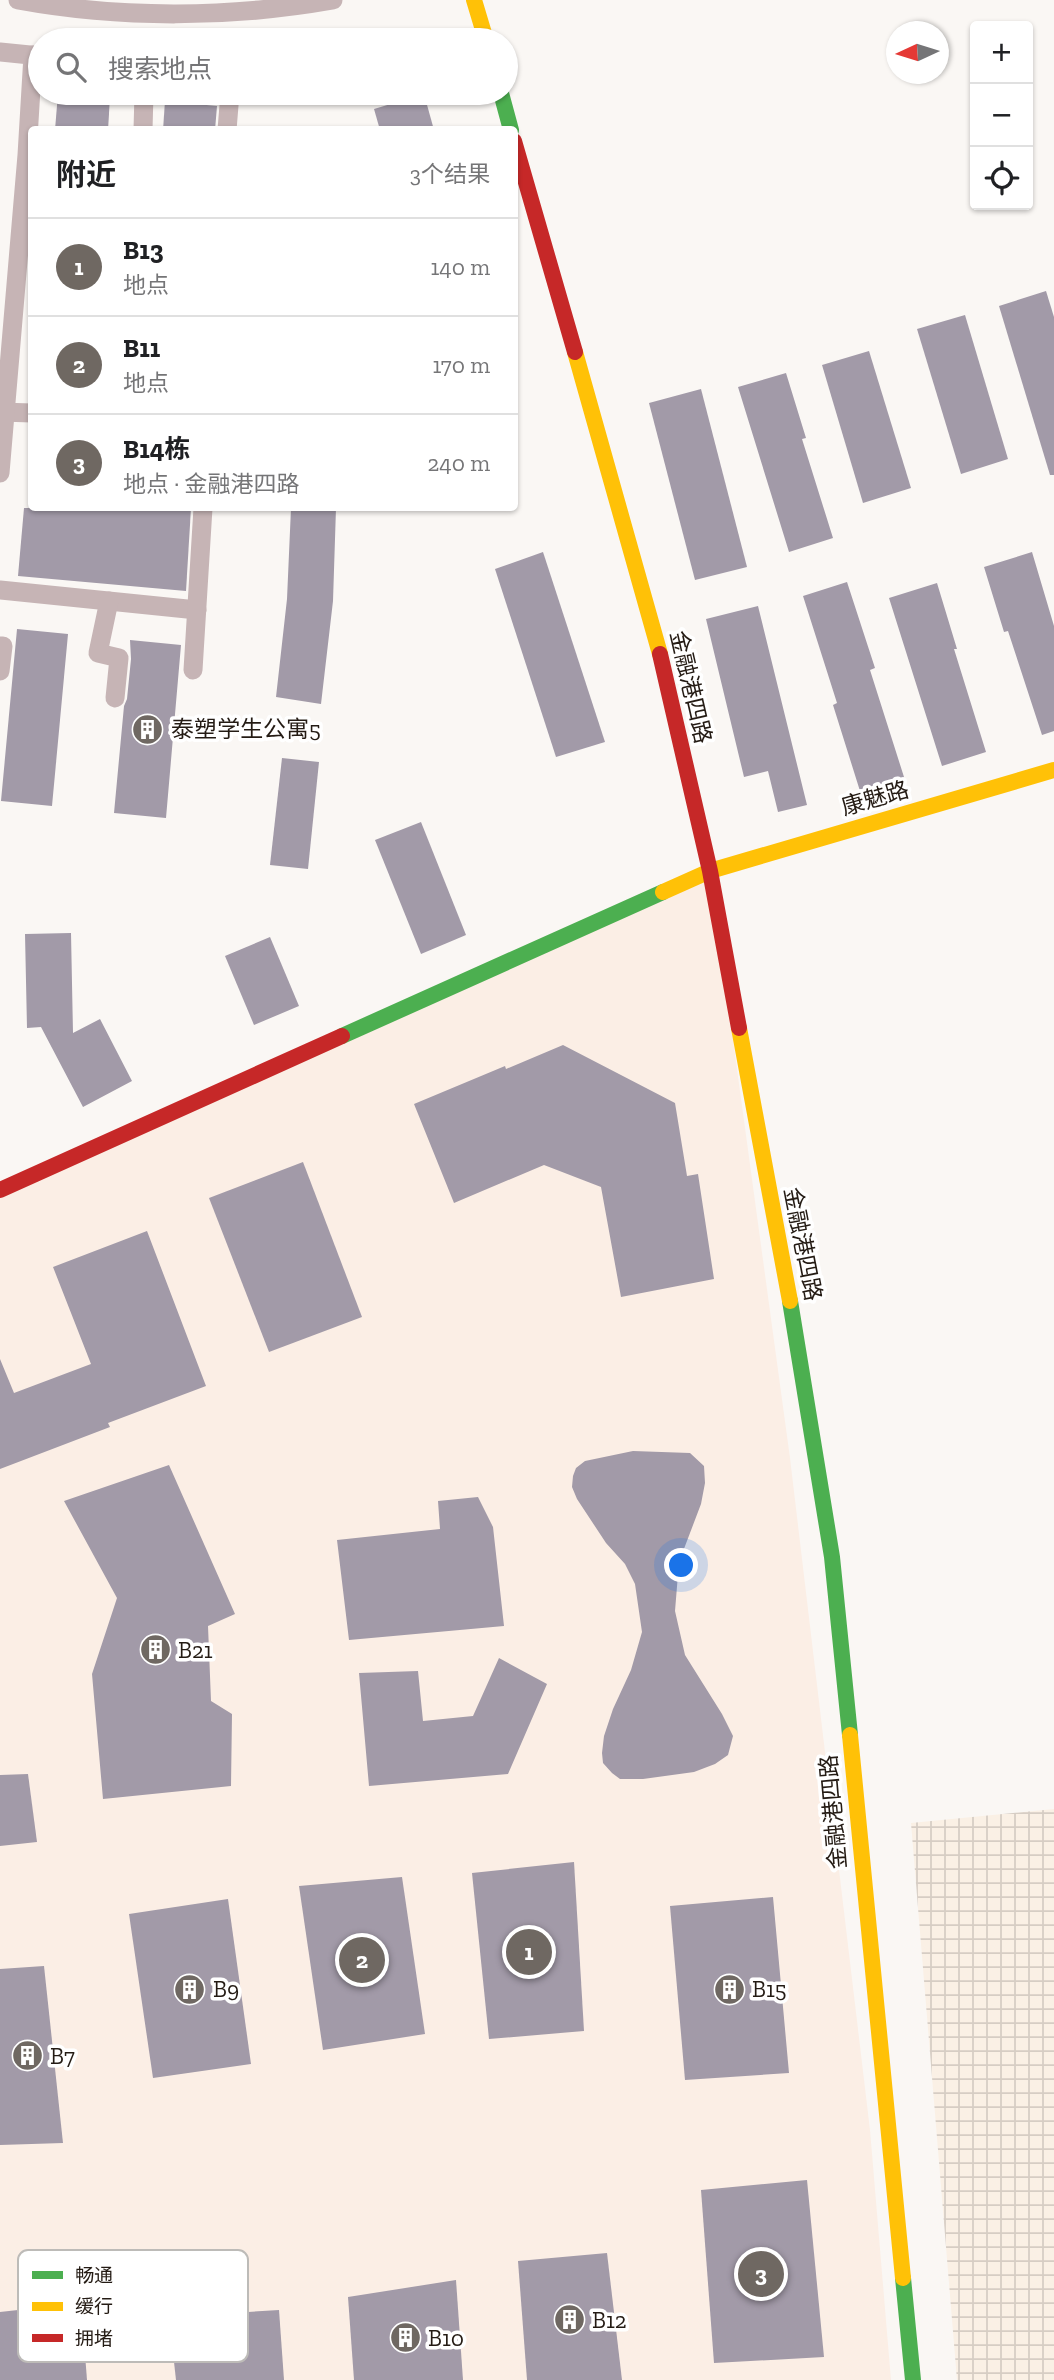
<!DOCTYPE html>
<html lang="zh">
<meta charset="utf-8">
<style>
:root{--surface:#fff;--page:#f6f6f6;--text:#202124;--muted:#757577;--line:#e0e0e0;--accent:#6f6862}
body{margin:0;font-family:"Zilla Slab","Noto Sans SC",serif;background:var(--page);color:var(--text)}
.controls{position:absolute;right:21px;top:21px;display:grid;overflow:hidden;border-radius:7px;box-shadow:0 2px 5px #0004}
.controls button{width:63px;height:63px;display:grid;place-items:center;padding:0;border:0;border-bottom:2px solid var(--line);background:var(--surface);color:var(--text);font:35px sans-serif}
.compass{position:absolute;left:886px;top:21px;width:63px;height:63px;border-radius:50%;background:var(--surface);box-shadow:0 2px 5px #0004;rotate:266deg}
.you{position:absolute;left:682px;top:1566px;width:24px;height:24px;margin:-18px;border:5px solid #fff;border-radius:50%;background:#1a73e8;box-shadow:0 0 0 10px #1a73e833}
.badge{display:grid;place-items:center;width:46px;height:46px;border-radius:50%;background:var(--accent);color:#fff;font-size:23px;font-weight:700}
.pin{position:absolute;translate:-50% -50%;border:4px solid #fff;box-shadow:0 2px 7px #0006}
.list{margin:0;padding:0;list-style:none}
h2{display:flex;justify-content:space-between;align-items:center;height:91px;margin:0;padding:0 28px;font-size:30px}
h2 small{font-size:23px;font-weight:400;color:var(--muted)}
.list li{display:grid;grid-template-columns:46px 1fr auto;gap:21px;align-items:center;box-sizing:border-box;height:98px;padding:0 28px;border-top:2px solid var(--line)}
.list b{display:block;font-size:26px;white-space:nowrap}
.list p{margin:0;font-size:23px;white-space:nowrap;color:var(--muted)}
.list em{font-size:23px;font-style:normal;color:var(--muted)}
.icon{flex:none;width:38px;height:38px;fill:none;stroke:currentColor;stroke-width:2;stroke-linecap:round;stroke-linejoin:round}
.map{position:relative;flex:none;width:1054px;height:2380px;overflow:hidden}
.search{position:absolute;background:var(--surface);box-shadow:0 2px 5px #0004;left:28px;top:28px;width:490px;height:77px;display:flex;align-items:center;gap:18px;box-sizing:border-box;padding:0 24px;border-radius:38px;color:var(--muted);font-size:26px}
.panel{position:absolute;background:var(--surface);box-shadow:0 2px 5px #0004;left:28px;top:126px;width:490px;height:385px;border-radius:7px}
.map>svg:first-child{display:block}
.built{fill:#fbeee5}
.industrial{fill:url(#industrial-grid)}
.building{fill:#a29aa8}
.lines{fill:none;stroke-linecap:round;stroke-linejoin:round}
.street{stroke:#c6b4b5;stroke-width:19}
.fast{stroke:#4caf50;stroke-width:16}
.slow{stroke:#ffc107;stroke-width:16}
.jam{stroke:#c62828;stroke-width:16}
.labels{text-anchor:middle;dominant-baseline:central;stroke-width:7;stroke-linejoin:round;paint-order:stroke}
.street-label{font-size:23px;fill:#241b14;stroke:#fff}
.poi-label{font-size:23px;fill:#241b14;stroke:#fff;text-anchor:start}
.key{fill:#fff;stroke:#bdbbb8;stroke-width:2}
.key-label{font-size:19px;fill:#241b14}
</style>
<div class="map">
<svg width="1054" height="2380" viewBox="0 0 1054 2380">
<defs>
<pattern id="industrial-grid" width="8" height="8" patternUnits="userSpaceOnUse" patternTransform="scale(1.75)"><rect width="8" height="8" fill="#faf0e5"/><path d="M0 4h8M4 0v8" fill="none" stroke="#d6cdc4"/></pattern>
</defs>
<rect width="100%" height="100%" fill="#faf7f4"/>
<polygon class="built" points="710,871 790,1458 870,2130 891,2380 0,2380 0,1186"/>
<polygon class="industrial" points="1054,1809 1054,2380 957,2380 911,1823"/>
<g class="building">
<polygon points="58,93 110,97 108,130 55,130"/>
<polygon points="424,94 434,130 380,130 374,109"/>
<polygon points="165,101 217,106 215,130 163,130"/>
<polygon points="1046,291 1054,317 1054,475 1050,475 999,306"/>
<polygon points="965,315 1008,459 961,474 917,329"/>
<polygon points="869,351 911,488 863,503 822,365"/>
<polygon points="786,373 806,438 802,439 833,538 789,552 738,387"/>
<polygon points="701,389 747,567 695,580 649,403"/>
<polygon points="24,508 191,508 186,591 18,576"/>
<polygon points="291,508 336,508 333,601 321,704 276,697 287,599"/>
<polygon points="543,552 605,742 556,757 495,569"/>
<polygon points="1032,552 1054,626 1054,731 1042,735 1008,631 1004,632 984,567"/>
<polygon points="847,582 875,668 870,670 904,777 860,791 833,705 837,703 803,596"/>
<polygon points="937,583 957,649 954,649 986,752 942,766 889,598"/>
<polygon points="758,606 807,805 778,812 768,771 744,777 706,619"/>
<polygon points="17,629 68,634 52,806 1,801"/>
<polygon points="130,640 181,645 166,818 114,813 124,706 127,699 131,659"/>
<polygon points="282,758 319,762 308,869 270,865"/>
<polygon points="421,822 466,935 421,954 375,840"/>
<polygon points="71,933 73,1033 100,1019 132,1081 83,1107 41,1027 27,1028 25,934"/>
<polygon points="270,937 299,1006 254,1025 225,956"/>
<polygon points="563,1045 675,1103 687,1176 698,1174 714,1279 621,1297 601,1187 544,1165 454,1203 414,1104 505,1066 506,1069"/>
<polygon points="303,1162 362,1317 269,1352 209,1198"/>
<polygon points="147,1231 206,1386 108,1423 110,1427 0,1469 0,1359 14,1393 91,1364 53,1267"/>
<polygon points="633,1451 690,1453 704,1466 705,1483 701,1504 679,1562 675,1611 685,1655 722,1714 733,1736 728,1755 715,1764 694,1772 643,1779 620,1779 612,1773 603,1763 602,1753 604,1736 613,1709 631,1670 642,1632 635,1584 625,1564 606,1543 577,1499 572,1487 573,1476 576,1468 585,1461"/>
<polygon points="169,1465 235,1614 208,1626 211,1701 232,1714 231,1786 103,1799 92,1674 117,1598 64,1501"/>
<polygon points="478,1497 493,1527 504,1626 349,1640 337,1540 440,1529 438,1501"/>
<polygon points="499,1658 547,1684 508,1774 369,1786 359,1673 418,1671 423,1721 473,1716"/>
<polygon points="28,1774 37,1842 0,1846 0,1775"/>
<polygon points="574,1862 584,2031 489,2039 472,1873"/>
<polygon points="402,1877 425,2034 323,2050 299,1886"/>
<polygon points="773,1897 789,2073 685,2080 670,1906"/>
<polygon points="228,1899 251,2064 153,2078 129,1914"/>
<polygon points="44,1966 63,2143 0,2145 0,1969"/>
<polygon points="807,2180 824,2357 714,2363 701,2190"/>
<polygon points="607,2253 622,2380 527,2380 518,2261"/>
<polygon points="456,2280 463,2380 354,2380 348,2297"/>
<polygon points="81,2303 87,2380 0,2380 0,2312"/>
<polygon points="279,2310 284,2380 176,2380 169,2317"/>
</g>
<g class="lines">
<g class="street">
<path d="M18,0C121,19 231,18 333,0"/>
<polyline points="0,52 40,56"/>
<polyline points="143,130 144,93"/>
<polyline points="227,130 230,93"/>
<polyline points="0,412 32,413"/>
<polyline points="0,473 27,155 33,55"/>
<polyline points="0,590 197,610"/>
<polyline points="109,601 98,653 119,658 115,698"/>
<polyline points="0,646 3,646 0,671"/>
<polyline points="193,670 203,508"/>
</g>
<g class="fast">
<polyline points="501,93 511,130"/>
<polyline points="342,1036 663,892"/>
<polyline points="790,1301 832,1557 850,1735"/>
<polyline points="903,2278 913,2380"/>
</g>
<g class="slow">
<polyline points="474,0 486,40"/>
<polyline points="575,352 660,654"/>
<polyline points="663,892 710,871 1054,770"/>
<polyline points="739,1028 790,1301"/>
<polyline points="850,1735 903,2278"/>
</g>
<g class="jam">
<polyline points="514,141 575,352"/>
<polyline points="660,654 710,871 739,1028"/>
<polyline points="0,1190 342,1036"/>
</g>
</g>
<defs>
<symbol id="building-disc" viewBox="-11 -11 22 22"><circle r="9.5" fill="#6f6862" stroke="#fff"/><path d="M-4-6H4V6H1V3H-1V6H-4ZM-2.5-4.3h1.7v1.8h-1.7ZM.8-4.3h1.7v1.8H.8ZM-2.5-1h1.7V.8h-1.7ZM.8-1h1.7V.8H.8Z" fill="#fff"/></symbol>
</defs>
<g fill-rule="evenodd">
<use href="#building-disc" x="130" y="712" width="35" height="35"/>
<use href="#building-disc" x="138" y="1632" width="35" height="35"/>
<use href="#building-disc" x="172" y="1972" width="35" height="35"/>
<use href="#building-disc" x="712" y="1972" width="35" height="35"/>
<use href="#building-disc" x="10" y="2038" width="35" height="35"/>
<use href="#building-disc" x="552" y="2302" width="35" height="35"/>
<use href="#building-disc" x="388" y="2320" width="35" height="35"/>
</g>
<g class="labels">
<g class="street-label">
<text transform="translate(691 687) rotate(77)">金融港四路</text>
<text transform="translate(875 798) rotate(-16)">康魅路</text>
<text transform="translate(803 1244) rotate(79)">金融港四路</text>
<text transform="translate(833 1812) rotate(-95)">金融港四路</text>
</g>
<g class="poi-label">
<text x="171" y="729">泰塑学生公寓5</text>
<text x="178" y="1650">B21</text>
<text x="213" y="1989">B9</text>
<text x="752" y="1989">B15</text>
<text x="50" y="2056">B7</text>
<text x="592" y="2320">B12</text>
<text x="428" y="2338">B10</text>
</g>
</g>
<rect x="18" y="2250" width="230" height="112" rx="10" class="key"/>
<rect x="32" y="2271" width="31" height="8" fill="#4caf50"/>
<rect x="32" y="2302" width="31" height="9" fill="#ffc107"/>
<rect x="32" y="2334" width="31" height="8" fill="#c62828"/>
<g class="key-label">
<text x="75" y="2282">畅通</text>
<text x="75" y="2313">缓行</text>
<text x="75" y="2345">拥堵</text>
</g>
</svg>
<div class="controls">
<button>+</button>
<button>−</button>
<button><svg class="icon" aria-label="locate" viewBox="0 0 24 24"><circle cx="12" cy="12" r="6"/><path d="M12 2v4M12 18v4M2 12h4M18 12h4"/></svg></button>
</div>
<svg class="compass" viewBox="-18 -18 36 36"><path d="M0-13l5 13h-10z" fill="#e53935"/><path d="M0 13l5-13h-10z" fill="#757577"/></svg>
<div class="you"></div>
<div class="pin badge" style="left:529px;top:1952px">1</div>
<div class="pin badge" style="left:362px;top:1960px">2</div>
<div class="pin badge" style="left:761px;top:2274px">3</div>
<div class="search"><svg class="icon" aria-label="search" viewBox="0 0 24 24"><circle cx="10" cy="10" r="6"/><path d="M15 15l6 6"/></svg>搜索地点</div>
<section class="panel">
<h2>附近<small>3个结果</small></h2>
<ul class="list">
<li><span class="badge">1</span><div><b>B13</b><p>地点</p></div><em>140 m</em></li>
<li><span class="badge">2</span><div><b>B11</b><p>地点</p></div><em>170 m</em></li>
<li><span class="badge">3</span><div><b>B14栋</b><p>地点 · 金融港四路</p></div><em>240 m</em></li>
</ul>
</section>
</div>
